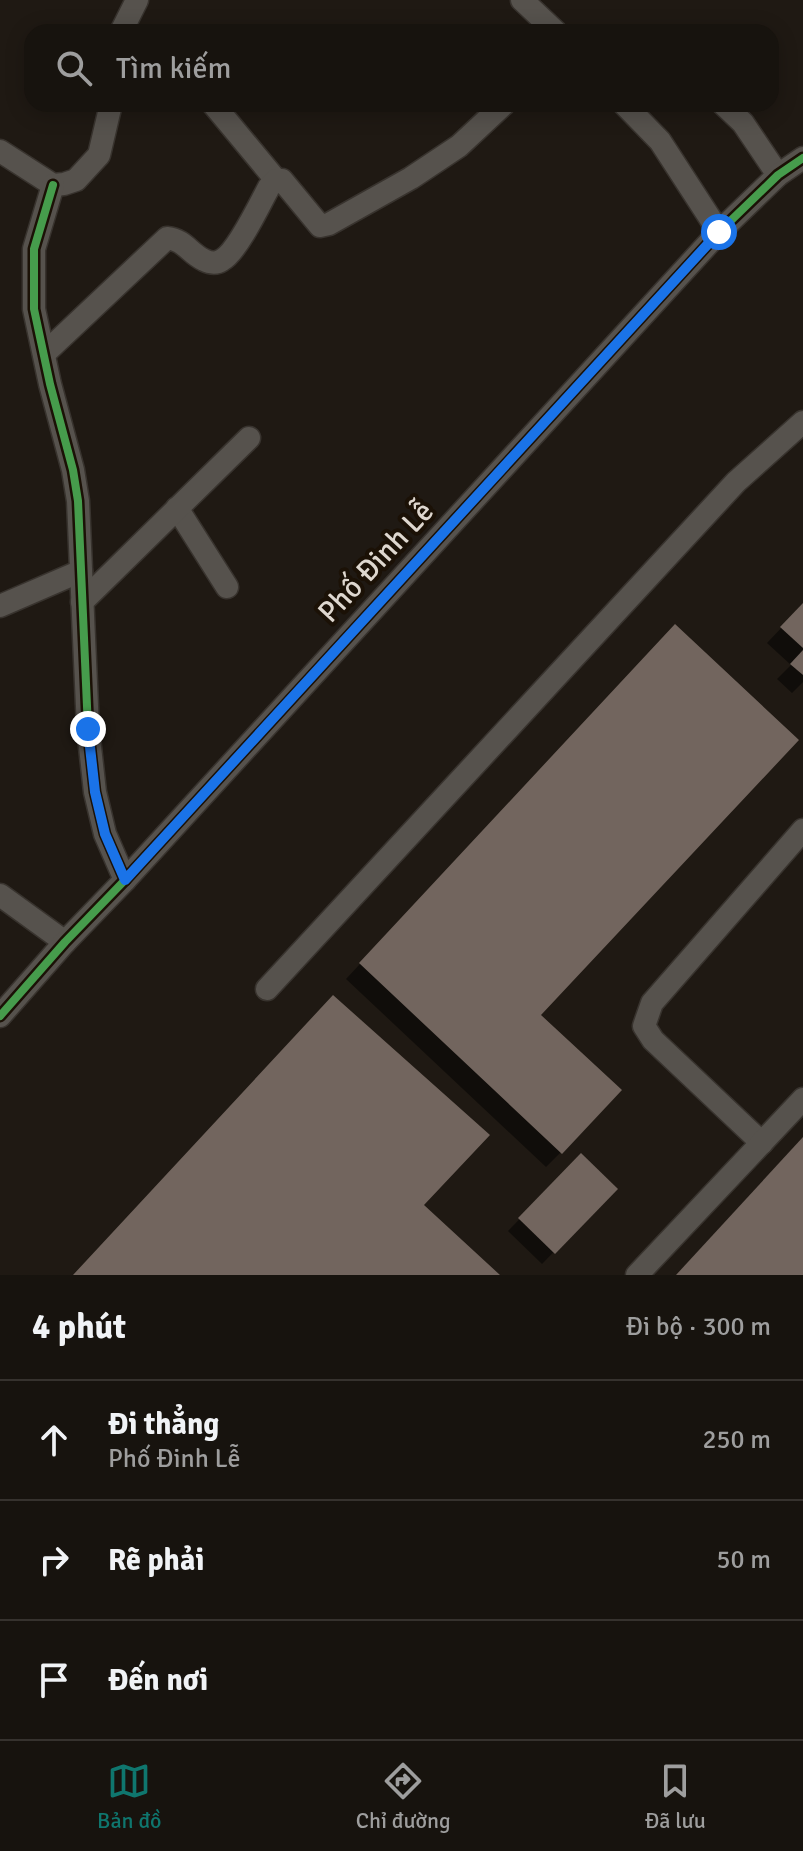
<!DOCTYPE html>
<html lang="vi">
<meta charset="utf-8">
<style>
:root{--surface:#17130e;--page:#201c17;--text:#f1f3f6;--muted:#9e9e9e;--line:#36322e;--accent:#0f766e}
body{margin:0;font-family:Signika,sans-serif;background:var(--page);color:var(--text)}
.stop{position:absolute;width:24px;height:24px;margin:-18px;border:6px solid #1a73e8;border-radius:50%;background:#fff}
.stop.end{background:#1a73e8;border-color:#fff;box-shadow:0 2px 8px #0008}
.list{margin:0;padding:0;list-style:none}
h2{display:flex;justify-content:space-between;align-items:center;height:104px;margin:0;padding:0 32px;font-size:34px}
h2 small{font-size:26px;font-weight:400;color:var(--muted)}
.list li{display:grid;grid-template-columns:52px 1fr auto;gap:24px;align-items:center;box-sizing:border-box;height:120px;padding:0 32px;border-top:2px solid var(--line)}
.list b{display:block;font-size:30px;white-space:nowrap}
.list p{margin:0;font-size:26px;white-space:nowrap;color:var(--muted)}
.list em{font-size:26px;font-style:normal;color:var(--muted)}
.icon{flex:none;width:44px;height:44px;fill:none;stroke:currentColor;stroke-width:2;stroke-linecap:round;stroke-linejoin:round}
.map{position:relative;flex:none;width:803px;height:1275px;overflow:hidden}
.search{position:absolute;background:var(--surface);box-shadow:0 4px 20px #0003;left:24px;right:24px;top:24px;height:88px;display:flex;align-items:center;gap:20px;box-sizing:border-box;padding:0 28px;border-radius:24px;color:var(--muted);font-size:30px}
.sheet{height:464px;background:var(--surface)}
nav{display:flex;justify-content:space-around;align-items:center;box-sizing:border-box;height:112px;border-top:2px solid var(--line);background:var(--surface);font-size:22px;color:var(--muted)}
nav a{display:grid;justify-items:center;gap:4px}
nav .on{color:var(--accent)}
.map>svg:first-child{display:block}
.shadow{fill:#0007}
.building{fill:#72655e}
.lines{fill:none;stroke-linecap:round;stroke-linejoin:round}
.minor-casing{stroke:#38332e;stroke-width:25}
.minor{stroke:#56524d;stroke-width:22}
.cycleway-casing{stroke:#1b1106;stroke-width:13}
.cycleway{stroke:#469c4c;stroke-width:8}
.route{stroke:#1a73e8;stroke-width:10}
.labels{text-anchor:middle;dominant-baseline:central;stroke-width:8;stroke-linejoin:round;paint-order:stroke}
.street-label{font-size:30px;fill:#ded7cf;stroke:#1b1106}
</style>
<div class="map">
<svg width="803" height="1275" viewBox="0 0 803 1275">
<rect width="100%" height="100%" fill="#1f1913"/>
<g class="shadow">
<polygon points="803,605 803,682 792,693 777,679 791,665 767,643"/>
<polygon points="661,641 539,1015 561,1152 546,1167 346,979"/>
<polygon points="581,1156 615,1189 542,1264 508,1231"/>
</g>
<g class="building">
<polygon points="803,603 803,648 780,627"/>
<polygon points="675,624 799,740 541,1015 622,1090 562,1154 359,963"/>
<polygon points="803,650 803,675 790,664"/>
<polygon points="333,995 490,1135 424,1205 500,1275 73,1275"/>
<polygon points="803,1137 803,1275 676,1275"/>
<polygon points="581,1153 618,1189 555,1254 518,1218"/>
</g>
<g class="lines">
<defs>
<g id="minor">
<polyline points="522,0 556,32"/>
<polyline points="121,32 137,0"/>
<polyline points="213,104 276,180"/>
<polyline points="624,104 660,141 719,232"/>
<polyline points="723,104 743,123 778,175"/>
<polyline points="0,151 53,185 64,184 76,180 99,155 111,104"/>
<polyline points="53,185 34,249 34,309 50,384 73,470 78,501 88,729 95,792 105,834 125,880"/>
<path d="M45,353L167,238C185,240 189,253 204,260C210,263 216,264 222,260C237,252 260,204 269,187L276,180H282L320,226L329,224L411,178L459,146L504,104"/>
<polyline points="177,508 227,587"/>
<polyline points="82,602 249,438"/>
<polyline points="0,606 81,571"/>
<polyline points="0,895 65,942"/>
<polyline points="267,989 736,482 803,422"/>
<polyline points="0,1016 65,942 125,880 719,232 778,175 803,158"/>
<polyline points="762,1143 653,1040 644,1026 652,1003 803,830"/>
<polyline points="637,1275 803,1099"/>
</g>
</defs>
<use href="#minor" class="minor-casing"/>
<use href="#minor" class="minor"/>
<defs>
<g id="cycleway">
<polyline points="53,185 34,249 34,309 50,384 73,470 78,501 88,729 95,792 105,834 125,880"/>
<polyline points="0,1016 65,942 125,880 719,232 778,175 803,158"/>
</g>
</defs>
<use href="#cycleway" class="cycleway-casing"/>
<use href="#cycleway" class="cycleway"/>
</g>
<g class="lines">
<polyline class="route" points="88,729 95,792 105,834 125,880 719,232"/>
</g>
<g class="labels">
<g class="street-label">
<text transform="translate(376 562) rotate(-47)">Phố Đinh Lễ</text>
</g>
</g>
</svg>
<div class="stop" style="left:719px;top:232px"></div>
<div class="stop end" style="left:88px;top:729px"></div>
<div class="search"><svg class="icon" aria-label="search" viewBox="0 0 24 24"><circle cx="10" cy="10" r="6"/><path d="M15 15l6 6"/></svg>Tìm kiếm</div>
</div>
<section class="sheet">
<h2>4 phút<small>Đi bộ · 300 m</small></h2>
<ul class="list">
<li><svg class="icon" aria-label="ahead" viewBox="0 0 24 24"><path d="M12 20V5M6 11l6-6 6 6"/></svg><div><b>Đi thẳng</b><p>Phố Đinh Lễ</p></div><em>250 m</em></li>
<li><svg class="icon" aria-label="right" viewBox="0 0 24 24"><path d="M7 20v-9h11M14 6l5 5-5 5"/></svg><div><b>Rẽ phải</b></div><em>50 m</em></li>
<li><svg class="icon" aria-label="arrive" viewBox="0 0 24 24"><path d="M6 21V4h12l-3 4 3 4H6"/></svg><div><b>Đến nơi</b></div></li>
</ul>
</section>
<nav>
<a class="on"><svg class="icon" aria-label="map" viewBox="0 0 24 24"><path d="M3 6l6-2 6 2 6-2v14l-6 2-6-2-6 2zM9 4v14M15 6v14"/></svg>Bản đồ</a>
<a><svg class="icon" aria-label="directions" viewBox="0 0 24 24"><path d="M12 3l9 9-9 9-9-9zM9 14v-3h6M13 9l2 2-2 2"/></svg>Chỉ đường</a>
<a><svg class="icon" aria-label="saved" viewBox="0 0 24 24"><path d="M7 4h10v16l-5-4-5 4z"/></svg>Đã lưu</a>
</nav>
